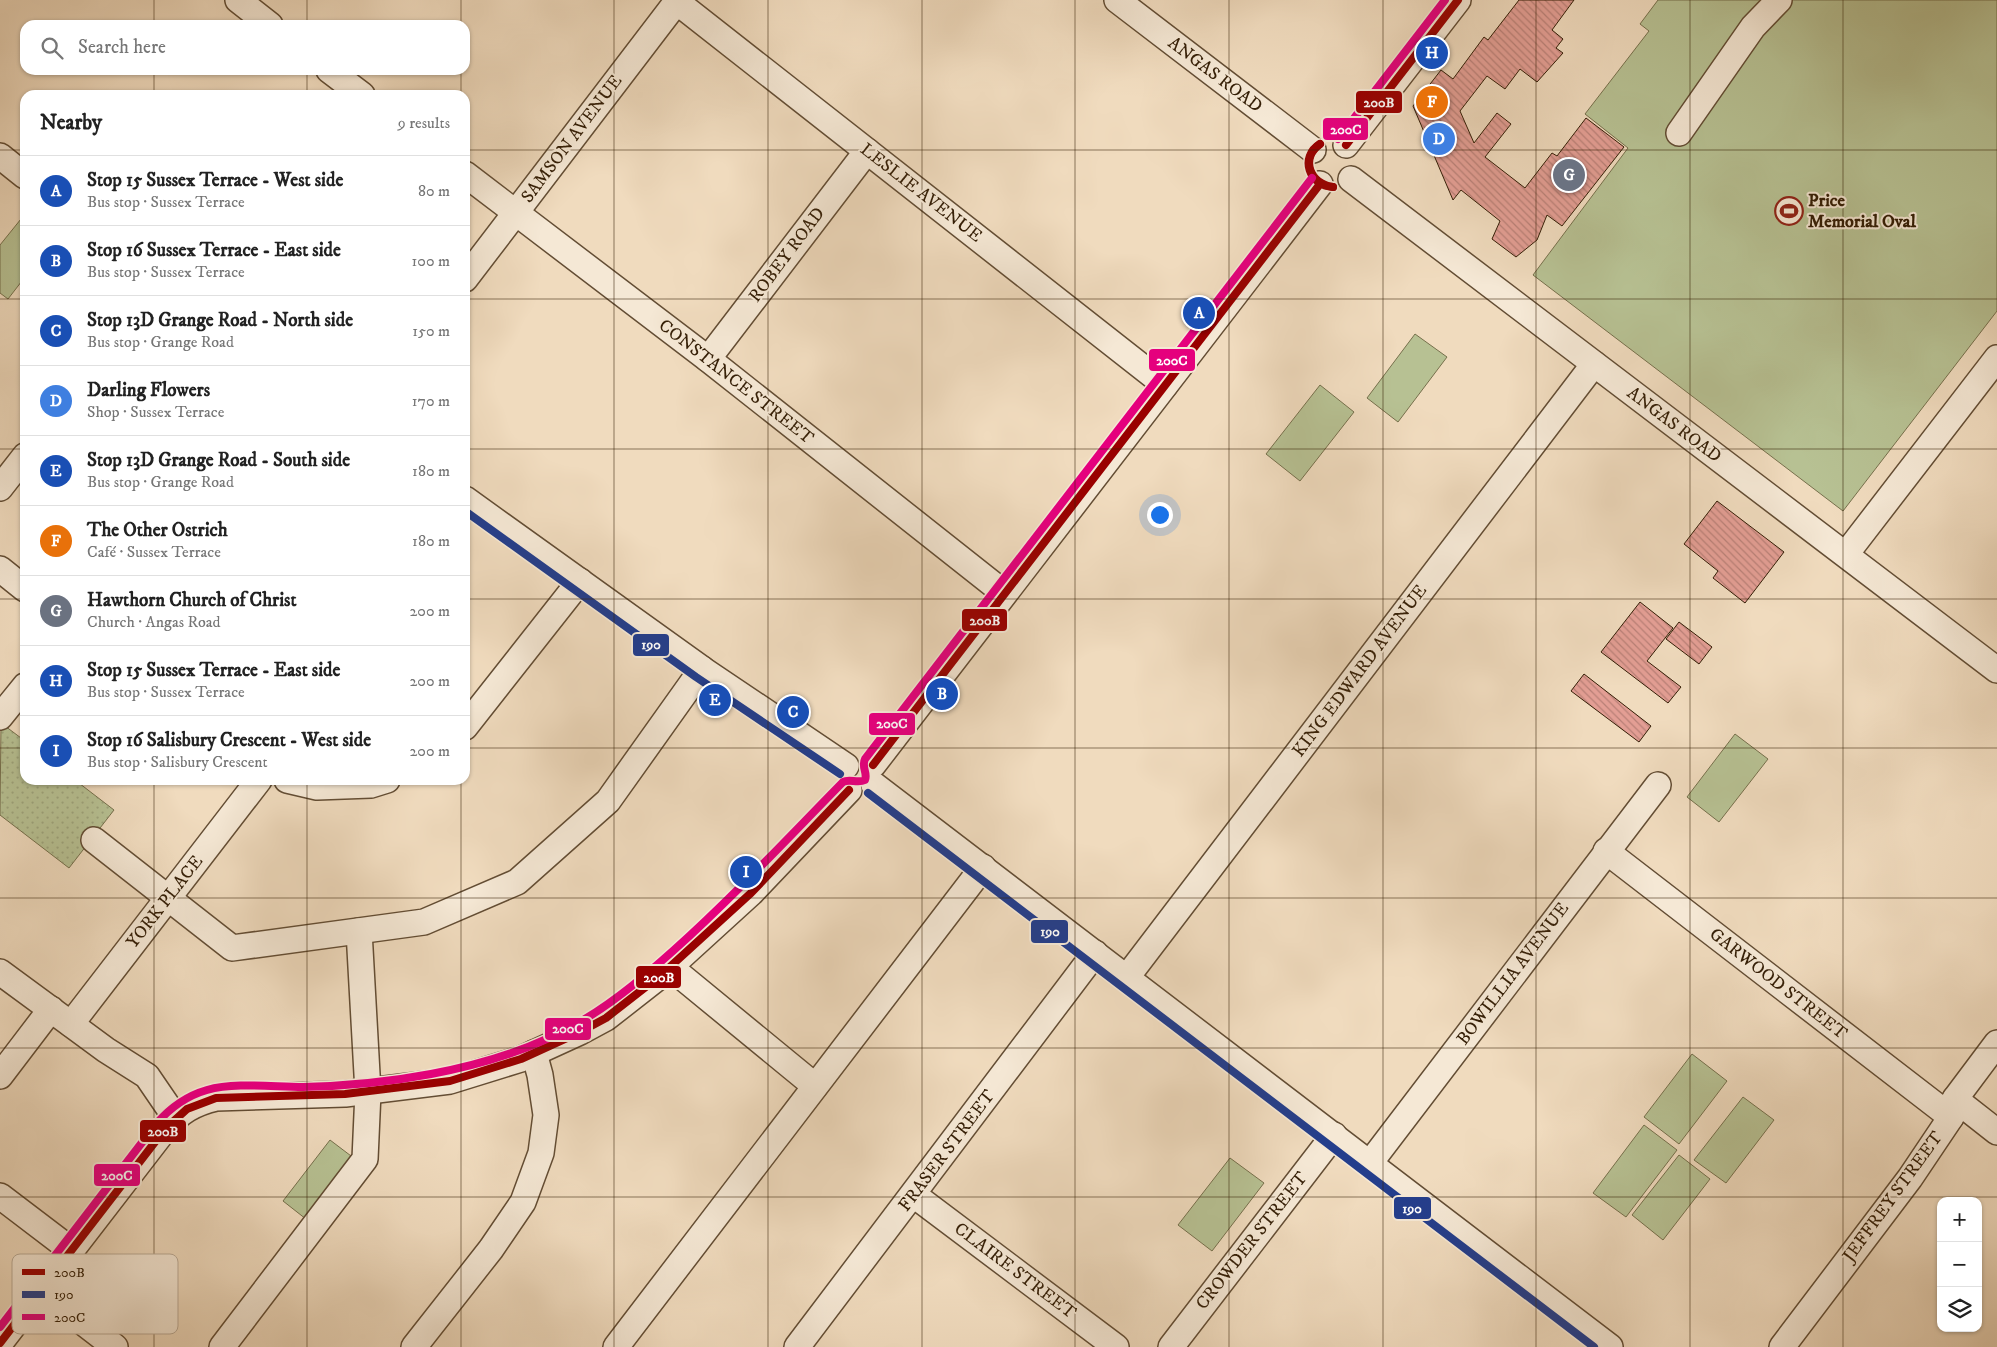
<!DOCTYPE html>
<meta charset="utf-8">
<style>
:root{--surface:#fff;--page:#f6f6f6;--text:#222;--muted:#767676;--line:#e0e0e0;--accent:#db2777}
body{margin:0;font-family:"IM FELL DW Pica",serif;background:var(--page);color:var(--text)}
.controls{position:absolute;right:15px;bottom:15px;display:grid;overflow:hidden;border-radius:10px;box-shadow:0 1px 4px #0004}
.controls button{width:45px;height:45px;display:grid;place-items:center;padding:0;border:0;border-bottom:1px solid var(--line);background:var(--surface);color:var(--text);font:25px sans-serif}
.you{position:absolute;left:1159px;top:514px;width:18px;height:18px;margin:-12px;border:4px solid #fff;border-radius:50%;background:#1a73e8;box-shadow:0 0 0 8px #1a73e833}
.badge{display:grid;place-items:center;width:32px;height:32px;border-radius:50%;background:var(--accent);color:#fff;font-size:16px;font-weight:700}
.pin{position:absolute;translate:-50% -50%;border:2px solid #fff;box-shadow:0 1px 5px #0006}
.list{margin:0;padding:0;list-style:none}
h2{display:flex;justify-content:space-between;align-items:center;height:65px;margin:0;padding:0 20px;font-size:21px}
h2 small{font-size:16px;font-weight:400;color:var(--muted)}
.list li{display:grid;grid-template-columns:32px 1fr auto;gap:15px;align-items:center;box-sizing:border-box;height:70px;padding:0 20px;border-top:1px solid var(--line)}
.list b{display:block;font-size:19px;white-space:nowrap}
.list p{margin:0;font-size:16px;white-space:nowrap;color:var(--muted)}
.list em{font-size:16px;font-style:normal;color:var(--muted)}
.icon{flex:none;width:28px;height:28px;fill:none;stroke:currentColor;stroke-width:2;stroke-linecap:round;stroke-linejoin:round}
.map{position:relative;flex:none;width:1997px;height:1347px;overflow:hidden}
.search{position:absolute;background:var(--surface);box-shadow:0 1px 4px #0004;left:20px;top:20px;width:450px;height:55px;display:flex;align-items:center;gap:12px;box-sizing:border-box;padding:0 18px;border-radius:15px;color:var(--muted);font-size:19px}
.panel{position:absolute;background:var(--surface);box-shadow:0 1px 4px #0004;left:20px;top:90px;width:450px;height:695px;border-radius:15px}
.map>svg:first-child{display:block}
.grass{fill:url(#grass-dots);stroke:#76704c}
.green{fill:#b7c193;stroke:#76704c}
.building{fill:url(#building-back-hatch);stroke:#341e06}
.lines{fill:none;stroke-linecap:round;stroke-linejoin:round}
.minor-casing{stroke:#634d34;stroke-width:28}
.minor{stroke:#f5e8d5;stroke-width:25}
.bus-1-casing{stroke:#f5e8d5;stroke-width:11}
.bus-2-casing{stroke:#f5e8d5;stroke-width:11}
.bus-3-casing{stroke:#f5e8d5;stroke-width:11}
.bus-1{stroke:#900;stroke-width:8}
.bus-2{stroke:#243e8c;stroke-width:8}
.bus-3{stroke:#e5007d;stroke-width:8}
.grid{fill:none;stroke:#341e06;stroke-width:1;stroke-opacity:0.55}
.labels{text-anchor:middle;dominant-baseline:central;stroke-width:4;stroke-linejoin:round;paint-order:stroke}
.street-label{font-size:18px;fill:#341e06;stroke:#f5e8d5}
.poi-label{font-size:18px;font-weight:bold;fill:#341e06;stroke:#f5e8d5;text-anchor:start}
.key{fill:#f5e8d5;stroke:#bbab97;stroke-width:1}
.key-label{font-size:14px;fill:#341e06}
.line-badge{stroke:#f5e8d5;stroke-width:2}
.badge-label{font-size:14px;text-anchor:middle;font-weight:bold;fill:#fff}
</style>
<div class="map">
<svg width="1997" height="1347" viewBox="0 0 1997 1347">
<defs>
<pattern id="grass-dots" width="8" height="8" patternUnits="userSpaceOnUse" patternTransform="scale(1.25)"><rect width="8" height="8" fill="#b7c193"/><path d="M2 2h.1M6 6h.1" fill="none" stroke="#9ea57d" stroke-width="1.8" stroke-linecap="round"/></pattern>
<pattern id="building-back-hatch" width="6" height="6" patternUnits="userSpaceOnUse" patternTransform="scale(1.25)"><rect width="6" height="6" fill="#e39e94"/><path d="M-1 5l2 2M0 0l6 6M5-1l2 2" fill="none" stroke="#b98077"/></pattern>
</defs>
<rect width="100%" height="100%" fill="#f0dbbe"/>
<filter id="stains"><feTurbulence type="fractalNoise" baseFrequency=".004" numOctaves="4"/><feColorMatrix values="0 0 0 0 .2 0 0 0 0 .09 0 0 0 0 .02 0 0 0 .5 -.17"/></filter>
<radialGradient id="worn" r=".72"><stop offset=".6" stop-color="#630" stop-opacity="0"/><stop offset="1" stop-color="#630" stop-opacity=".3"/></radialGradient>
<polygon class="grass" points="1,723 25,741 25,780 75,780 114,810 69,868 0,815"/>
<g class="green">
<polygon points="1658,0 1997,0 1997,311 1843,511 1533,275 1628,148 1585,114 1649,31 1640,24"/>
<polygon points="25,214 25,277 8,299 0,293 0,245"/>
<polygon points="1415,334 1447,357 1398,422 1367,398"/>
<polygon points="1320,385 1354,412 1300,481 1266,454"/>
<polygon points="1735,734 1768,759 1719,822 1687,797"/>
<polygon points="1692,1054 1727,1081 1679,1144 1644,1117"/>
<polygon points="1743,1097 1774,1120 1726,1183 1694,1160"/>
<polygon points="1644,1125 1677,1150 1626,1217 1593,1193"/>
<polygon points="330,1140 359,1162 311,1223 283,1201"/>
<polygon points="1679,1155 1710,1179 1663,1240 1632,1215"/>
<polygon points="1230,1158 1264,1183 1212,1251 1178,1225"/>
</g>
<g class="building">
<polygon points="1519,0 1574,0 1552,30 1563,39 1556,48 1563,53 1537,82 1520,69 1505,89 1487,76 1460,111 1474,143 1497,113 1511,124 1485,157 1525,188 1552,153 1557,156 1586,118 1624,147 1562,226 1547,215 1537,240 1516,257 1492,239 1500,221 1461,190 1453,200 1413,106 1441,70 1453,79 1484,37 1488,40"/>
<polygon points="1717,501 1784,552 1745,603 1713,578 1718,571 1684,544"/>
<polygon points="1640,602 1673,628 1647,661 1681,687 1668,703 1601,652"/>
<polygon points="1679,622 1712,647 1699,664 1666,639"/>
<polygon points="1584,674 1651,726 1639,742 1571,691"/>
</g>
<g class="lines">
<defs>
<g id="minor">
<polyline points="238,0 270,25"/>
<polyline points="1117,0 1313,150"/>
<polyline points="677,2 1165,385"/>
<polyline points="329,70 362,95"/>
<polyline points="1679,133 1753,27 1779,0"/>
<polyline points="1346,145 1458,0"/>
<polyline points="0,156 25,176"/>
<polyline points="465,174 708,359 1004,593"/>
<polyline points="1351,179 1997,670"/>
<polyline points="465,279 678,0"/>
<polyline points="708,359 867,151"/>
<polyline points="0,488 25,456"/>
<polyline points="465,499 702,669 846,766"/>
<polyline points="1846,554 1997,358"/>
<polyline points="0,569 25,589"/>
<polyline points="0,717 25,686"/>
<polyline points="465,727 580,581"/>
<polyline points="873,765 1320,184"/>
<polyline points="287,780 317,787 371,785 387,780"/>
<polyline points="874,785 1610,1347"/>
<polyline points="94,840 232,948 424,922 517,882 608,801 702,669"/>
<polyline points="1606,851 1951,1117"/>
<polyline points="670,967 815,1086"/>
<polyline points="0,972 106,1050 147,1076 175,1117"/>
<polyline points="1127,977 1594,364"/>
<polyline points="71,1024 259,780"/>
<polyline points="0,1076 51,1009"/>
<polyline points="1955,1099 1997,1132"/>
<polyline points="1370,1163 1658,785"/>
<polyline points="914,1195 1116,1347"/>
<polyline points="0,1196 71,1250"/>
<polyline points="41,1290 115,1347"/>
<path d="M0,1343L165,1129C179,1112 194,1103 216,1098L345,1094L450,1081L521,1059L580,1032L606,1018L661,975L751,893L849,790"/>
<polyline points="222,1347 365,1159 368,1092 359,931"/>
<polyline points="414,1347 491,1249 523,1202 541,1153 546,1115 540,1075 534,1053"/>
<polyline points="616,1347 983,867"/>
<polyline points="797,1347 1095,953"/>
<polyline points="1171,1347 1334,1135"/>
<polyline points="1782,1347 1910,1178 1951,1117 1955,1099 1997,1043"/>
</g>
</defs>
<use href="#minor" class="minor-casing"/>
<use href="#minor" class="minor"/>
<defs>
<g id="bus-1">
<path d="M1320,144C1300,159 1310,184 1333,187"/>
<path d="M1320,144C1299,157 1309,186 1333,187"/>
<polyline points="1346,145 1458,0"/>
<polyline points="873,765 1320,184"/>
<polyline points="0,1343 165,1129 187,1109 216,1098 345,1094 450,1081 521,1059 580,1032 606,1018 661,975 751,893 849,790"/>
</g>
<g id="bus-2">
<polyline points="465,511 696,677 840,774"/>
<polyline points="868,793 1594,1347"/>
</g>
<g id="bus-3">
<polyline points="1338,139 1445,0"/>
<path d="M0,1327L157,1123C171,1107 186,1096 207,1090C235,1082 273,1087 303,1087C346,1086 389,1082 431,1074C484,1064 539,1047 585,1019C618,999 646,975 674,950C733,897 787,839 843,782C850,778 857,784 865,780C868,773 861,767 865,759L1312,178"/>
</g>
</defs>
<use href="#bus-1" class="bus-1-casing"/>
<use href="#bus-2" class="bus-2-casing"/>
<use href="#bus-3" class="bus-3-casing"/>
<use href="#bus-1" class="bus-1"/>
<use href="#bus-2" class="bus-2"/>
<use href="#bus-3" class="bus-3"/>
</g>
<path class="grid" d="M154,0V25M307,0V25M461,0V25M614,0V1347M768,0V1347M922,0V1347M1075,0V1347M1229,0V1347M1383,0V1347M1536,0V1347M1690,0V1347M1843,0V1347M154,70V95M307,70V95M461,70V95M0,150H25M465,150H1997M0,299H25M465,299H1997M0,449H25M465,449H1997M0,599H25M465,599H1997M0,748H25M465,748H1997M154,780V1347M307,780V1347M461,780V1347M0,898H1997M0,1048H1997M0,1197H1997"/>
<defs>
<symbol id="stadium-ring" viewBox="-11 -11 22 22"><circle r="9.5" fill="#f5e8d5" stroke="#8f2418" stroke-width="1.5"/><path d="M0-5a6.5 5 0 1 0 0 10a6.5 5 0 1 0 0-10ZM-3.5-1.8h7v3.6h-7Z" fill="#8f2418"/></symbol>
</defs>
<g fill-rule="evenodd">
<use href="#stadium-ring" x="1773" y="195" width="32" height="32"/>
</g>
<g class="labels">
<g class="street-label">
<text transform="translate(1215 75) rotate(37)">ANGAS ROAD</text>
<text transform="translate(572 139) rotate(-53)">SAMSON AVENUE</text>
<text transform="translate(921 193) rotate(38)">LESLIE AVENUE</text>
<text transform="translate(787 255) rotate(-53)">ROBEY ROAD</text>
<text transform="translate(736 382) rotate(38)">CONSTANCE STREET</text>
<text transform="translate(1674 425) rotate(37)">ANGAS ROAD</text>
<text transform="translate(1360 671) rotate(-53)">KING EDWARD AVENUE</text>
<text transform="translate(165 902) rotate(-52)">YORK PLACE</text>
<text transform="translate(1513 974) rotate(-53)">BOWILLIA AVENUE</text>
<text transform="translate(1778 984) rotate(38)">GARWOOD STREET</text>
<text transform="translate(947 1151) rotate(-53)">FRASER STREET</text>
<text transform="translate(1893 1197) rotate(-54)">JEFFREY STREET</text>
<text transform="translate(1252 1241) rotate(-52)">CROWDER STREET</text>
<text transform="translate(1015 1271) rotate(37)">CLAIRE STREET</text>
</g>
<g class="poi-label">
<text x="1808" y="201">Price<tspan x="1808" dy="21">Memorial Oval</tspan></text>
</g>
</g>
<rect x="12" y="1254" width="166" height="80" rx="8" class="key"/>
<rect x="22" y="1269" width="23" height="6" fill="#900"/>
<rect x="22" y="1291" width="23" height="7" fill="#243e8c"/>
<rect x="22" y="1314" width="23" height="6" fill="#e5007d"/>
<g class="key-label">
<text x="54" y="1277">200B</text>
<text x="54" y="1299">190</text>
<text x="54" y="1322">200C</text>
</g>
<g class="line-badge">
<rect x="1355" y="90" width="48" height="24" rx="5" fill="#900"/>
<rect x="1322" y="117" width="47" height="24" rx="5" fill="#e5007d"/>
<rect x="1148" y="348" width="48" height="24" rx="5" fill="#e5007d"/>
<rect x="961" y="608" width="47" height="24" rx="5" fill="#900"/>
<rect x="632" y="633" width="38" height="24" rx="5" fill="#243e8c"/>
<rect x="868" y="712" width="48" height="24" rx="5" fill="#e5007d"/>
<rect x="1030" y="919" width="39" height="25" rx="5" fill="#243e8c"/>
<rect x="635" y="965" width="47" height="24" rx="5" fill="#900"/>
<rect x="544" y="1017" width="48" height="24" rx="5" fill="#e5007d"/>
<rect x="139" y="1119" width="48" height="24" rx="5" fill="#900"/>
<rect x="93" y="1163" width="48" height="24" rx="5" fill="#e5007d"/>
<rect x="1393" y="1196" width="39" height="24" rx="5" fill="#243e8c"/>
</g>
<g class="badge-label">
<text x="1379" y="107">200B</text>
<text x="1346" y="134">200C</text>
<text x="1172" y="365">200C</text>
<text x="985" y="625">200B</text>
<text x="651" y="649">190</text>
<text x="892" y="728">200C</text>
<text x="1050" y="936">190</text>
<text x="659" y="982">200B</text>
<text x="568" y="1033">200C</text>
<text x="163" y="1136">200B</text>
<text x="117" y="1180">200C</text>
<text x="1412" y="1213">190</text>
</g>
<rect width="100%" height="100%" filter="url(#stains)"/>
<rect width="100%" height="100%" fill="url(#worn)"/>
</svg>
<div class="controls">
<button>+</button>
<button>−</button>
<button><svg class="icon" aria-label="layers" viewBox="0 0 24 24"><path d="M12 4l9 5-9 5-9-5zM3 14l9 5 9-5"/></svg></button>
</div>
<div class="you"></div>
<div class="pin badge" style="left:1199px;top:313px;background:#1a4fb4">A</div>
<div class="pin badge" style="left:942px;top:694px;background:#1a4fb4">B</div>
<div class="pin badge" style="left:793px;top:712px;background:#1a4fb4">C</div>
<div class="pin badge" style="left:1439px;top:139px;background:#3f7fe0">D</div>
<div class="pin badge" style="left:715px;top:700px;background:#1a4fb4">E</div>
<div class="pin badge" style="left:1432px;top:102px;background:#e8710a">F</div>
<div class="pin badge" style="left:1569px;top:175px;background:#6b7280">G</div>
<div class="pin badge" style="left:1432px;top:53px;background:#1a4fb4">H</div>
<div class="pin badge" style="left:746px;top:872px;background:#1a4fb4">I</div>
<div class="search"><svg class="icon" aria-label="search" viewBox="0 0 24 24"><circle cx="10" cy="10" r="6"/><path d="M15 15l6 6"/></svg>Search here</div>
<section class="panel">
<h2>Nearby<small>9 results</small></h2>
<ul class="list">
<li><span class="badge" style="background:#1a4fb4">A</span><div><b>Stop 15 Sussex Terrace - West side</b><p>Bus stop · Sussex Terrace</p></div><em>80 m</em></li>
<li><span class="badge" style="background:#1a4fb4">B</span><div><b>Stop 16 Sussex Terrace - East side</b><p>Bus stop · Sussex Terrace</p></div><em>100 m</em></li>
<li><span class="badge" style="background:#1a4fb4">C</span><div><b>Stop 13D Grange Road - North side</b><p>Bus stop · Grange Road</p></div><em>150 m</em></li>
<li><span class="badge" style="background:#3f7fe0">D</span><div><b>Darling Flowers</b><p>Shop · Sussex Terrace</p></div><em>170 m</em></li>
<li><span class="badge" style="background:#1a4fb4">E</span><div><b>Stop 13D Grange Road - South side</b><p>Bus stop · Grange Road</p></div><em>180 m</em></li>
<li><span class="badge" style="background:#e8710a">F</span><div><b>The Other Ostrich</b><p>Café · Sussex Terrace</p></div><em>180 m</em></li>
<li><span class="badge" style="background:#6b7280">G</span><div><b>Hawthorn Church of Christ</b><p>Church · Angas Road</p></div><em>200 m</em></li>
<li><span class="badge" style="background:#1a4fb4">H</span><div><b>Stop 15 Sussex Terrace - East side</b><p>Bus stop · Sussex Terrace</p></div><em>200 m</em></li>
<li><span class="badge" style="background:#1a4fb4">I</span><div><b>Stop 16 Salisbury Crescent - West side</b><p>Bus stop · Salisbury Crescent</p></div><em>200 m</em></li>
</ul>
</section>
</div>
